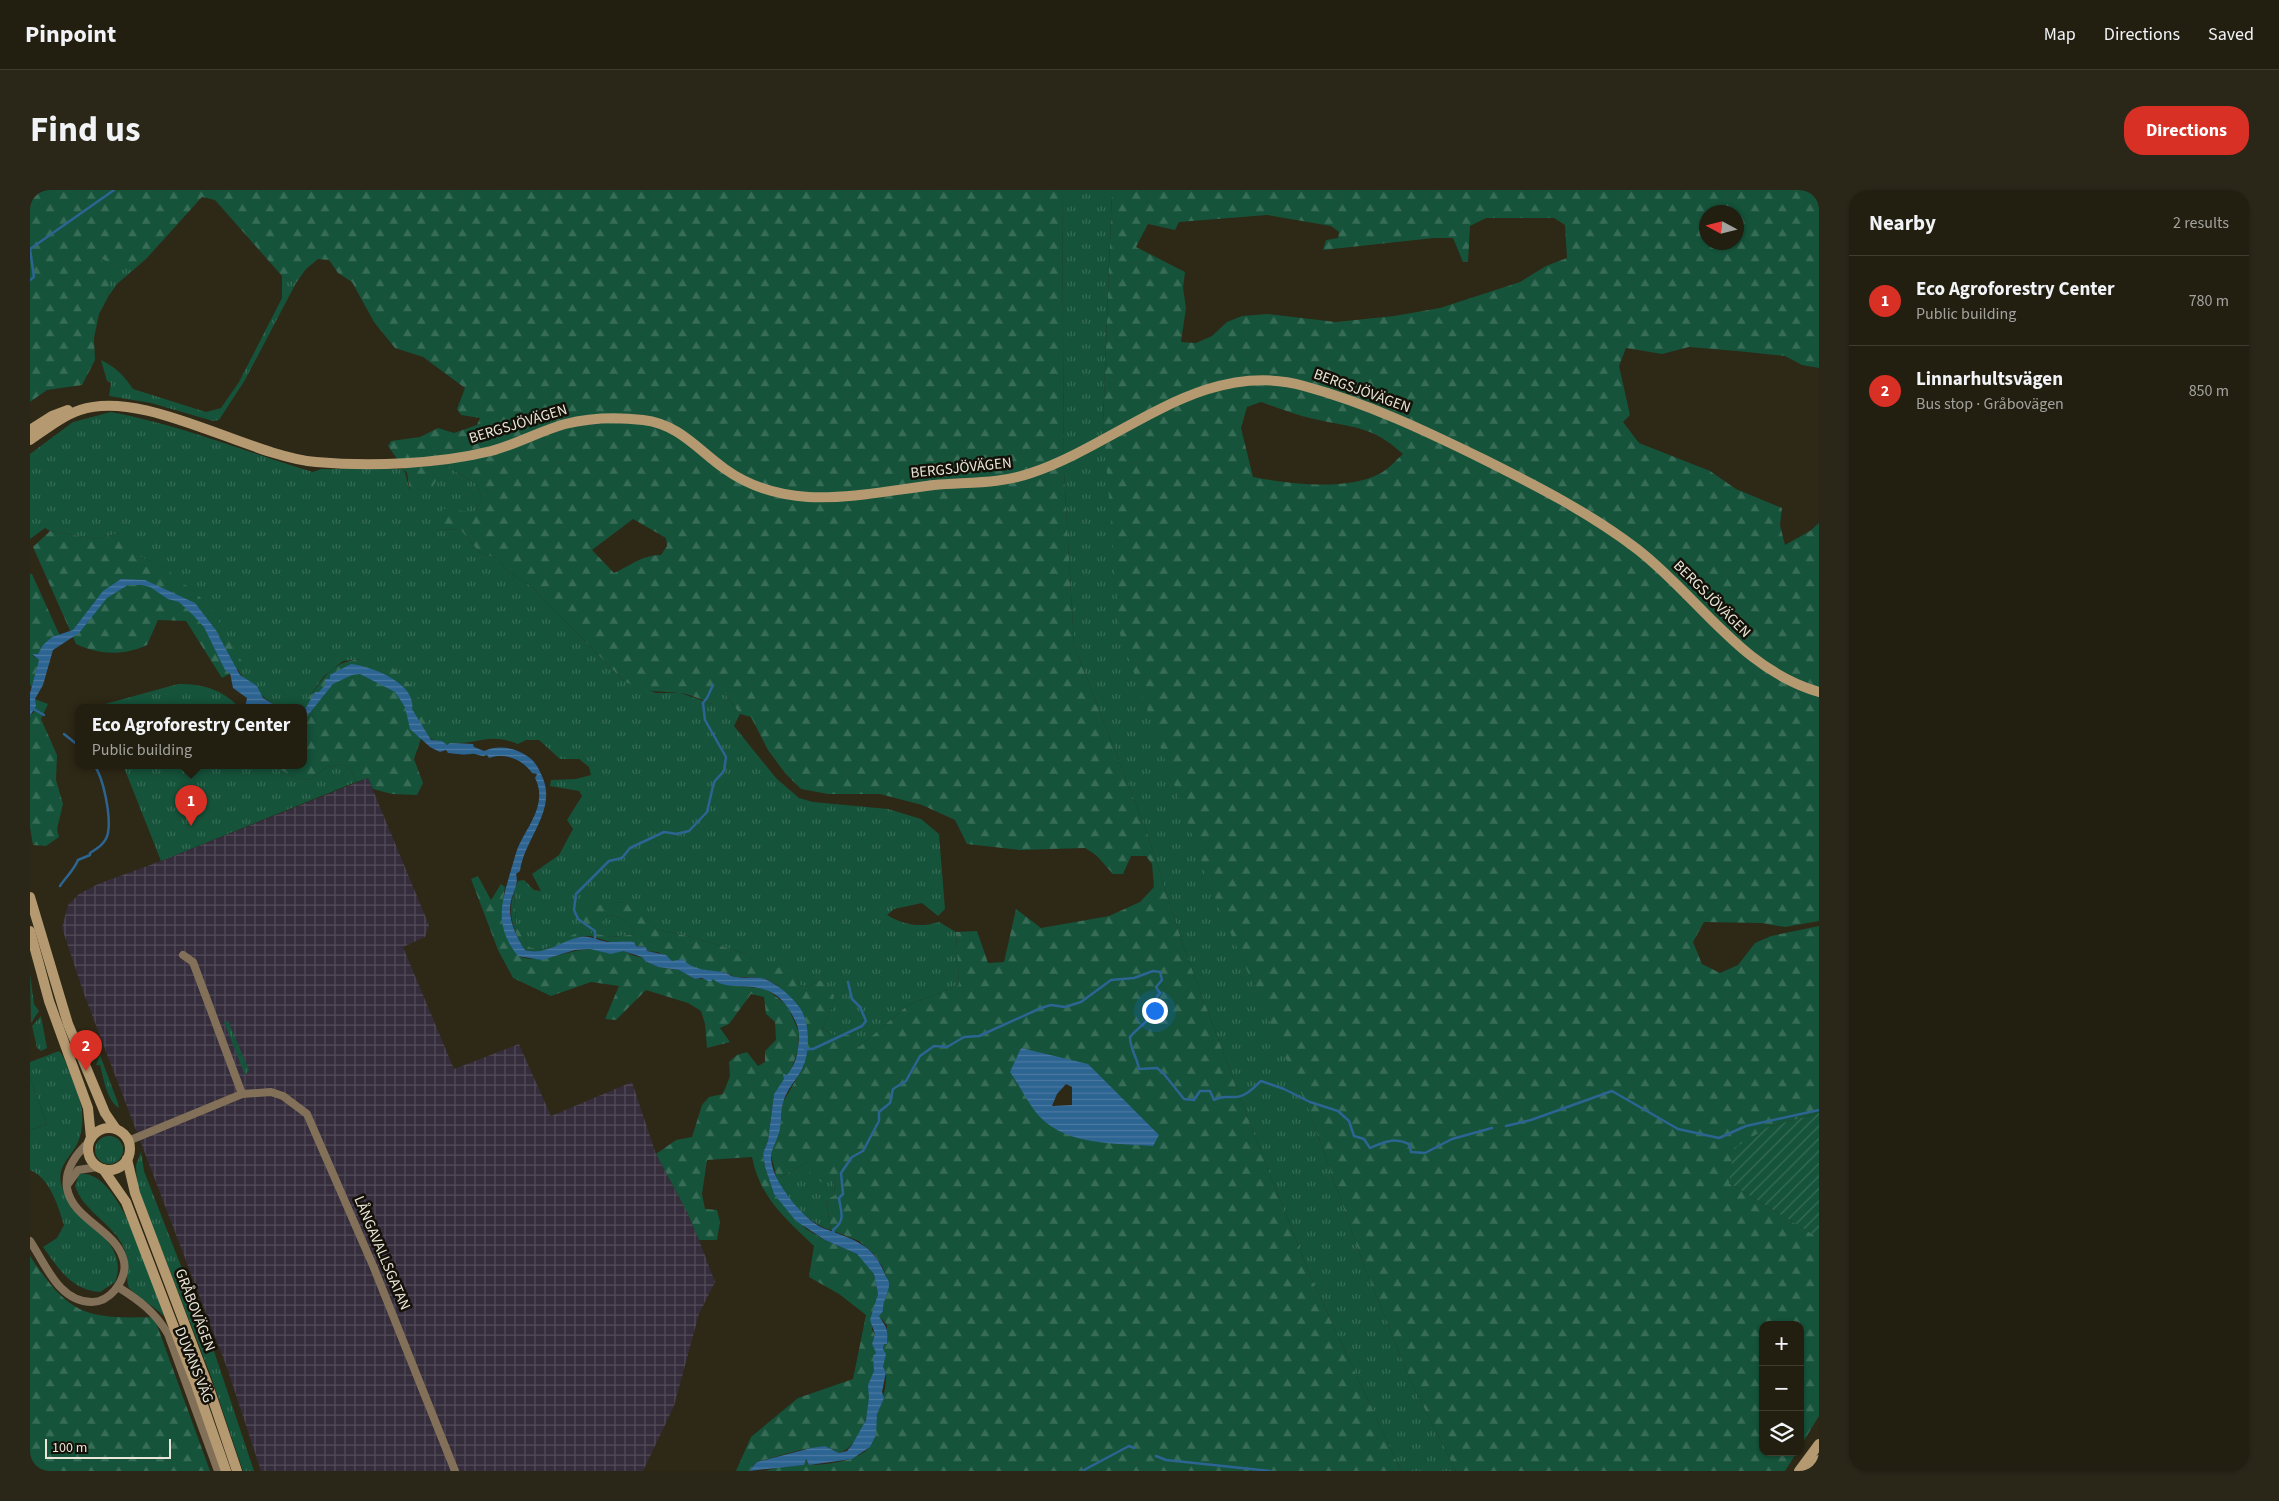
<!DOCTYPE html>
<meta charset="utf-8">
<style>
:root{--surface:#221e10;--page:#2a2719;--text:#f1f3f6;--muted:#a2a29f;--line:#3f3c30;--accent:#d93025}
body{margin:0;font-family:"Source Sans 3",sans-serif;background:var(--page);color:var(--text)}
.controls{position:absolute;right:15px;bottom:15px;display:grid;overflow:hidden;border-radius:10px;box-shadow:0 1px 4px #0004}
.controls button{width:45px;height:45px;display:grid;place-items:center;padding:0;border:0;border-bottom:1px solid var(--line);background:var(--surface);color:var(--text);font:25px sans-serif}
.compass{position:absolute;left:1669px;top:15px;width:45px;height:45px;border-radius:50%;background:var(--surface);box-shadow:0 1px 4px #0004;rotate:277deg}
.scale{position:absolute;left:15px;bottom:12px;width:126px;box-sizing:border-box;padding-left:5px;border:2px solid #eae6da;border-top:0;font-size:14px;line-height:18px;white-space:nowrap;color:#eae6da;-webkit-text-stroke:4px #141109;paint-order:stroke}
.you{position:absolute;left:1124px;top:820px;width:18px;height:18px;margin:-12px;border:4px solid #fff;border-radius:50%;background:#1a73e8;box-shadow:0 0 0 8px #1a73e833}
.badge{display:grid;place-items:center;width:32px;height:32px;border-radius:50%;background:var(--accent);color:#fff;font-size:16px;font-weight:700}
.pin{position:absolute;translate:-50% -41px;filter:drop-shadow(0 1px 2px #0008)}
.pin::after{content:'';position:absolute;top:26px;width:18px;height:15px;background:inherit;clip-path:polygon(0 0,100% 0,50% 100%)}
.popup{position:absolute;left:45px;top:514px;width:232px;height:65px;box-sizing:border-box;display:grid;place-content:center;border-radius:10px;background:var(--surface);filter:drop-shadow(0 1px 4px #0005);font-size:16px;white-space:nowrap;color:var(--muted)}
.popup b{font-size:19px;color:var(--text)}
.popup::after{content:'';position:absolute;left:50%;top:100%;margin-left:-10px;border:10px solid transparent;border-top-color:var(--surface)}
.list{margin:0;padding:0;list-style:none}
h2{display:flex;justify-content:space-between;align-items:center;height:65px;margin:0;padding:0 20px;font-size:21px}
h2 small{font-size:16px;font-weight:400;color:var(--muted)}
.list li{display:grid;grid-template-columns:32px 1fr auto;gap:15px;align-items:center;box-sizing:border-box;height:90px;padding:0 20px;border-top:1px solid var(--line)}
.list b{display:block;font-size:19px;white-space:nowrap}
.list p{margin:0;font-size:16px;white-space:nowrap;color:var(--muted)}
.list em{font-size:16px;font-style:normal;color:var(--muted)}
.icon{flex:none;width:28px;height:28px;fill:none;stroke:currentColor;stroke-width:2;stroke-linecap:round;stroke-linejoin:round}
.map{position:relative;flex:none;width:1789px;height:1281px;overflow:hidden;border-radius:20px}
header{display:flex;align-items:center;gap:30px;box-sizing:border-box;height:70px;padding:0 25px;background:var(--surface);border-bottom:1px solid var(--line)}
header strong{font-size:24px}
nav{display:flex;gap:28px;margin-inline-start:auto;font-size:18px}
.intro{display:flex;align-items:center;justify-content:space-between;box-sizing:border-box;height:120px;padding:0 30px}
h1{margin:0;font-size:35px}
.button{padding:12px 22px;border-radius:20px;background:var(--accent);color:#fff;font-size:18px;font-weight:700}
main{display:flex;gap:30px;padding:0 30px}
aside{flex:1;background:var(--surface);border-radius:20px;box-shadow:0 1px 4px #0004}
.map>svg:first-child{display:block}
.industrial{fill:url(#industrial-grid)}
.grass{fill:url(#grass-tufts)}
.forest{fill:url(#forest-firs);fill-rule:evenodd}
.garden{fill:url(#garden-furrows)}
.pitch{fill:#15533b}
.water{fill:url(#water-rules);fill-rule:evenodd}
.lines{fill:none;stroke-linecap:round;stroke-linejoin:round}
.stream{stroke:#2c6492;stroke-width:2.5}
.minor{stroke:#827158;stroke-width:8}
.secondary{stroke:#b59a71;stroke-width:10}
.labels{text-anchor:middle;dominant-baseline:central;stroke-width:5;stroke-linejoin:round;paint-order:stroke}
.street-label{font-size:15px;fill:#eae6da;stroke:#141109}
</style>
<header>
<strong>Pinpoint</strong>
<nav><a>Map</a><a>Directions</a><a>Saved</a></nav>
</header>
<div class="intro"><h1>Find us</h1><a class="button">Directions</a></div>
<main>
<div class="map">
<svg width="1789" height="1281" viewBox="0 0 1789 1281">
<defs>
<pattern id="industrial-grid" width="8" height="8" patternUnits="userSpaceOnUse" patternTransform="scale(1.25)"><rect width="8" height="8" fill="#352c3c"/><path d="M0 4h8M4 0v8" fill="none" stroke="#524b58"/></pattern>
<pattern id="grass-tufts" width="24" height="20" patternUnits="userSpaceOnUse" patternTransform="scale(1.25)"><rect width="24" height="20" fill="#15533b"/><path d="M3 7l-1-3M5 7V3M7 7l1-3M15 17l-1-3M17 17v-4M19 17l1-3" fill="none" stroke="#376c57"/></pattern>
<pattern id="forest-firs" width="22" height="20" patternUnits="userSpaceOnUse" patternTransform="scale(1.25)"><rect width="22" height="20" fill="#15533b"/><path d="M5 1l3.5 6h-7zM16 11l3.5 6h-7z" fill="#376c57"/></pattern>
<pattern id="garden-furrows" width="10" height="10" patternUnits="userSpaceOnUse" patternTransform="scale(1.25)"><rect width="10" height="10" fill="#15533b"/><path d="M-1 1l2-2M0 10L10 0M9 11l2-2" fill="none" stroke="#376c57"/></pattern>
<pattern id="water-rules" width="6" height="5" patternUnits="userSpaceOnUse" patternTransform="scale(1.25)"><rect width="6" height="5" fill="#2c6492"/><path d="M0 2.5h6" fill="none" stroke="#4b7aa1"/></pattern>
</defs>
<rect width="100%" height="100%" fill="#2e2816"/>
<polygon class="industrial" points="338,588 399,735 395,747 373,757 424,879 489,854 521,926 602,892 626,964 657,1022 669,1050 685,1092 669,1124 644,1216 613,1281 231,1281 197,1178 54,804 32,738 38,715 49,704 68,694 131,671"/>
<g class="grass">
<polygon points="1032,0 1082,0 1073,234 1076,257 1280,923 1332,1070 1381,1192 1426,1281 1371,1281 1282,1090 1224,944 1154,758 1117,643 1044,455 1034,282"/>
<path d="M70,67C89,78 97,82 116,69L87,94L78,107L80,94Z"/>
<path d="M252,86L266,93L215,190L189,230L183,231L121,213L79,206L81,193L77,191L71,170C86,177 94,186 103,199L176,222L191,218L209,192L252,108Z"/>
<path d="M81,222C150,235 216,262 283,282L291,279H374L380,301L414,275L447,294L452,310L444,322L404,339L431,340L450,363L466,368L480,383L501,396L593,490L626,503H650L682,514L692,500L710,524L704,536L746,588L769,608L783,612L858,619L891,629L909,644L915,719L908,726L892,713L864,719L857,725C873,735 891,738 909,732L926,742L929,795L878,815L828,858L819,845H804L792,839L802,818L796,800L788,790L779,797L770,795L766,785L744,781L716,764L662,747L626,739L612,722L592,712L576,715L563,740L578,725C592,726 600,732 607,744L582,747L551,742L511,760L499,757L486,735L484,702L488,691L494,690L504,700L511,701L502,684L529,665L543,639L537,630L552,606L549,601L520,596L521,590L546,589L561,585L559,577L549,569H530L509,550H496L488,554C456,542 449,555 420,553L417,555L399,548L394,539L398,528L331,469L313,471L294,486L275,513L268,517H244L243,514C234,508 211,489 208,479L213,476L164,401L144,390L137,377L110,367L90,343L66,349L20,341L15,338L0,349V264L43,232Z"/>
<path d="M148,494C173,494 191,499 209,517H72L75,514Z"/>
<polygon points="313,574 322,582 326,592 131,671 93,575 242,575 265,588 279,590 297,577"/>
<polygon points="0,784 4,814 9,821 1,833"/>
<polygon points="11,826 17,858 11,861 7,858 2,836"/>
<polygon points="198,831 219,880 215,885 194,832"/>
<polygon points="60,848 64,850 65,861 69,860 63,873 52,855 60,851"/>
<path d="M29,861C34,866 36,874 39,881C49,905 58,926 48,952C42,966 27,976 31,993C39,1030 102,1048 85,1092L70,1102C41,1100 29,1079 13,1057L27,1048L34,1035C28,1016 20,988 0,980V940L17,934L0,887V872Z"/>
<path d="M70,865L88,913L89,918C76,909 74,889 70,875H66Z"/>
<circle cx="79" cy="960" r="14"/>
<polygon points="111,962 114,981 184,1161 224,1281 213,1281 182,1189 107,996 106,975"/>
<path d="M778,972L804,988L805,1005L796,1011L801,1040C779,1034 756,1009 747,989Z"/>
<path d="M49,984C92,977 122,1098 135,1127C124,1116 110,1109 99,1098C94,1085 101,1072 93,1056C81,1032 54,1022 45,996Z"/>
</g>
<g class="forest">
<path d="M0,0H1032L1034,282L1044,455L1117,643L1154,758L1224,944L1282,1090L1371,1281H735L748,1277L774,1275L775,1269L779,1275C796,1275 834,1271 842,1253C847,1243 844,1232 847,1223C852,1213 857,1196 856,1183C855,1178 854,1182 853,1177C851,1170 853,1160 854,1153L857,1154V1135L849,1126L859,1092L852,1076L844,1064L829,1051L801,1040L796,1010L805,1005L804,988L793,993L780,985L778,972L747,989L741,965L743,955L748,947L753,912L774,876L771,820L747,795L736,789L725,787H705L697,783L667,779L642,771L628,762L617,761L616,757L580,752L561,746L549,747L509,763L495,760C483,742 477,723 484,702L486,735L499,757L511,760L551,741L582,747L606,744C600,732 592,726 578,725L564,740L553,736L547,725L555,717L592,712L612,721L626,739L662,747L716,764L744,780L753,775L766,785L770,795L779,797L788,790L794,792L797,800L804,805L802,818L792,839L804,845H819L829,857L878,815L929,795L926,742L947,741L958,773L974,772L986,719L1011,738L1079,726L1110,712L1124,697L1122,674L1116,666H1101L1093,684H1083L1066,665L1055,658L990,660L937,654L925,630L892,615L850,604H798L771,599L755,583L738,560L721,527L710,524L693,501L682,514C672,510 660,504 649,503C624,500 615,504 593,490L501,396L480,383L466,368L450,363L431,340L403,339L414,319L444,322L452,310L447,294L414,275L400,302L380,301L377,283L358,256L361,251L390,247L408,238L424,243L447,235L450,228L431,225L427,219L435,198L393,167L365,158L344,132L322,92L308,83L299,70L288,69L276,79L266,93L252,86L185,10L172,7L116,69C95,83 91,78 70,68L79,81L80,94L78,107L69,124L64,148L65,170L52,195L17,200L0,212ZM603,329L636,348L637,356L631,365C612,365 602,375 584,383L562,360ZM990,858L1129,945L1011,927Z"/>
<path d="M1082,0H1789V178L1772,175L1755,166L1707,161L1659,157L1632,164L1596,158L1589,176L1600,225L1593,232L1609,253L1680,281L1706,299L1752,318L1750,335L1755,355L1780,341L1789,333V731L1755,737L1731,733L1674,732L1663,752L1672,774L1690,783L1708,775L1725,753L1741,746L1789,736V923L1738,937L1699,993L1789,1048V1226L1770,1257V1135H1733V1262H1767L1755,1281H1426L1381,1192L1332,1070L1280,923L1182,701L1090,444L1073,234ZM1676,22H1706V52H1676ZM1237,25L1301,36L1309,42L1308,48L1296,50L1293,60L1404,48H1423L1433,72H1438L1440,36L1456,28H1524L1535,35L1537,68L1516,76L1490,92L1410,118L1364,126L1306,132L1237,124L1212,126L1197,132L1182,146L1166,153L1151,152L1156,118L1153,98L1155,82L1106,57L1118,34L1145,40L1149,32ZM1231,212C1248,218 1266,225 1284,229C1323,238 1341,235 1373,264C1366,270 1358,280 1349,284C1316,301 1258,294 1223,287L1211,238L1217,217Z"/>
<path d="M20,341L66,349L90,343L104,352L110,367L138,377C147,397 152,390 165,402C187,423 200,450 214,476L192,488L156,431L128,430L117,455C94,466 69,465 46,454L3,357Z"/>
<polygon points="0,384 2,384 30,446 22,447 8,464 2,465 9,470 2,497 0,495"/>
<path d="M331,469L360,475L385,500L398,528L384,569L393,593L387,605L362,604L343,599L338,588L326,592L322,582L313,574L297,577L279,590L265,588L242,575H274V517H268C295,497 291,473 331,469Z"/>
<polygon points="5,509 18,514 11,529 27,565 26,590 33,614 27,639 29,647 16,656 3,655 0,637 0,526 4,522"/>
<path d="M448,686L461,710L471,694L475,697C470,729 472,736 488,766C510,775 537,760 560,759C566,759 573,762 579,763C584,764 589,759 594,761C600,764 605,767 612,767L615,771L628,777L649,780L665,789H683L702,795L736,799L757,815L769,842L768,860L761,880L744,904L738,951L733,963L735,977L744,1004L776,1039L795,1050L827,1064L841,1079L844,1084L848,1104L845,1118L843,1120L842,1140L845,1144L842,1154L846,1163C842,1171 846,1175 844,1181C838,1194 843,1208 839,1220C834,1235 826,1258 809,1263L795,1256L770,1260L727,1272L719,1281H706L721,1247L768,1208L823,1189L836,1125L809,1104L779,1087L784,1056C755,1028 730,1008 722,967L677,970L672,1004L675,1019L687,1020L690,1032L687,1050H669L657,1022L626,964L646,950L662,947L672,915L679,907L693,904L700,886L699,872L707,865L717,862L728,876L735,872V861L746,850L745,832L736,824L734,807L721,804L699,834L690,838L700,852L677,858L675,834L671,821L658,813L616,800L586,830L575,829L589,796L561,792L521,806L483,788L468,760L441,689Z"/>
<path d="M0,1066C39,1125 55,1129 124,1127L180,1281H0Z"/>
</g>
<polygon class="garden" points="1789,923 1789,1048 1699,993 1704,958 1738,937"/>
<polygon class="pitch" points="0,887 17,934 0,940"/>
<g class="water">
<polygon points="91,389 115,390 165,413 185,439 210,485 227,496 233,508 243,514 244,517 215,517 217,508 203,498 200,483 195,480 174,437 162,424 149,412 138,409 120,397 111,395 98,395 77,408 49,443 23,460 13,495 5,509 6,516 0,526 0,503 9,470 2,464 8,464 13,455 22,447 43,440 73,401"/>
<path d="M321,474C340,476 387,493 382,519L401,550L412,551L417,555L420,553L443,554L444,557L454,561C468,555 484,557 497,566C504,570 508,577 511,584C529,619 495,647 490,681L486,684C489,695 483,701 481,711C477,728 486,746 495,760C516,766 530,751 550,747C562,745 570,752 581,752C588,752 596,751 604,752L606,756L616,757L617,761L636,765L642,771L653,769C664,782 680,779 696,783C699,784 702,787 706,787C716,789 725,786 735,789C749,795 761,806 770,818C780,832 780,861 773,877C768,889 756,899 753,913C750,924 752,936 748,946C744,957 739,963 742,975C746,995 774,1030 793,1038C820,1049 842,1052 854,1082C855,1085 858,1089 859,1092C860,1102 852,1111 853,1121L849,1126C857,1139 858,1137 857,1154H854L853,1159L856,1164L853,1177L856,1182L852,1202L854,1208L847,1224L846,1245L840,1257L822,1269L779,1275L776,1269L774,1275L719,1281L727,1272L781,1258L795,1256L809,1263L817,1261L822,1255L836,1230L839,1208L838,1195L844,1181L843,1166L846,1163L842,1154L845,1144L840,1130L848,1104L844,1084L827,1064L795,1050L766,1031L744,1004L735,977L733,963L738,951L744,904L754,889L753,884L757,885C766,874 768,863 769,849C770,838 765,830 760,821C738,783 700,805 683,789L680,792L672,788L665,789L649,780L628,777L615,771L612,767L593,761L581,764L560,759L545,760L512,770L488,766C464,736 471,714 481,680C484,671 486,660 491,651C501,632 517,611 505,588L507,584L502,583C493,570 475,562 459,568L457,565C450,568 447,563 441,564C431,565 429,564 418,563L416,560L410,562L400,557L380,539L375,517L365,502L330,484L322,485L303,494L274,530V521L285,502H289L295,495V489H300V485Z"/>
<path d="M991,858L1058,874L1129,945L1123,956C1086,953 1038,956 1010,927C998,914 990,896 980,882ZM1036,894L1042,897V915L1022,916L1027,904Z"/>
</g>
<g class="lines">
<g class="stream">
<polyline points="0,59 84,0"/>
<polyline points="0,90 4,87 0,59"/>
<polyline points="0,517 14,525"/>
<polyline points="34,544 49,556"/>
<path d="M30,696C36,687 44,680 48,670L60,665V663C68,658 76,653 78,643C81,627 74,588 64,575"/>
<polyline points="565,749 565,741 548,729 544,720 546,704 579,671 592,668 600,658 634,642 647,644 659,641 677,622 684,592 694,581 696,567 675,530 673,513 677,508 683,495"/>
<polyline points="775,859 783,859 832,836 836,831 830,817 822,809 818,792"/>
<polyline points="1476,936 1501,930 1582,901 1648,939 1689,948 1716,936 1789,920"/>
<path d="M804,1044L803,1040C816,1030 811,1023 809,1008L813,1004L811,983L822,967L833,961L849,931V922L860,913L863,899L876,891L890,866L904,856L917,857L934,847L949,846L1011,818L1021,815L1035,817L1051,812L1081,790L1104,788L1123,781L1130,782L1132,790L1126,797L1130,803L1119,817L1123,822C1118,833 1107,838 1100,847C1100,859 1107,867 1109,879L1127,878L1134,884L1154,909L1164,910L1170,901H1180L1184,910C1192,906 1195,907 1204,907C1216,907 1223,898 1231,891L1254,899L1280,912L1308,921L1319,931L1324,946L1334,949L1340,958C1354,952 1364,947 1379,954L1381,962L1395,963L1422,949L1462,938"/>
<polyline points="1126,1266 1136,1270 1240,1281"/>
<polyline points="1052,1281 1099,1256 1104,1258"/>
</g>
<g class="minor">
<polyline points="153,765 163,772 212,904"/>
<polyline points="98,951 212,904 241,902 253,906 277,924 344,1078 425,1281"/>
<polyline points="38,994 48,980 68,977"/>
<path d="M0,1051C16,1075 29,1112 62,1112C72,1112 79,1107 85,1100C92,1091 97,1079 93,1068C84,1039 42,1029 37,998C34,979 46,964 59,952"/>
<path d="M88,1097C109,1110 125,1122 138,1144L188,1281"/>
</g>
<g class="secondary">
<polyline points="0,240 22,226 38,220"/>
<path d="M0,250C16,239 32,226 50,220C114,198 218,266 286,272C341,277 408,274 461,261C487,254 510,241 535,234C559,228 588,227 613,230C649,234 668,260 695,279C720,297 748,305 778,307C820,309 863,300 904,295C937,292 970,294 1001,283C1091,253 1173,167 1274,196C1337,213 1396,241 1455,270C1507,296 1560,323 1607,359C1669,407 1710,479 1789,502"/>
<polyline points="0,707 38,834 75,923 86,939"/>
<polyline points="0,741 19,811 58,918 61,948"/>
<circle cx="79" cy="959" r="21"/>
<polyline points="97,969 105,1003 180,1201 207,1281"/>
<polyline points="73,979 96,1012 166,1195 196,1281"/>
<polyline points="1769,1281 1789,1254"/>
<polyline points="1781,1281 1789,1270"/>
</g>
</g>
<g class="labels">
<g class="street-label">
<text transform="translate(1332 201) rotate(20)">BERGSJÖVÄGEN</text>
<text transform="translate(488 234) rotate(-17)">BERGSJÖVÄGEN</text>
<text transform="translate(931 278) rotate(-6)">BERGSJÖVÄGEN</text>
<text transform="translate(1682 409) rotate(45)">BERGSJÖVÄGEN</text>
<text transform="translate(352 1063) rotate(67)">LÅNGAVALLSGATAN</text>
<text transform="translate(165 1120) rotate(69)">GRÅBOVÄGEN</text>
<text transform="translate(164 1175) rotate(68)">DUVANS VÄG</text>
</g>
</g>
</svg>
<div class="controls">
<button>+</button>
<button>−</button>
<button><svg class="icon" aria-label="layers" viewBox="0 0 24 24"><path d="M12 4l9 5-9 5-9-5zM3 14l9 5 9-5"/></svg></button>
</div>
<svg class="compass" viewBox="-18 -18 36 36"><path d="M0-13l5 13h-10z" fill="#e53935"/><path d="M0 13l5-13h-10z" fill="#a2a29f"/></svg>
<div class="scale">100 m</div>
<div class="you"></div>
<div class="pin badge" style="left:161px;top:636px">1</div>
<div class="popup"><b>Eco Agroforestry Center</b>Public building</div>
<div class="pin badge" style="left:56px;top:881px">2</div>
</div>
<aside>
<h2>Nearby<small>2 results</small></h2>
<ul class="list">
<li><span class="badge">1</span><div><b>Eco Agroforestry Center</b><p>Public building</p></div><em>780 m</em></li>
<li><span class="badge">2</span><div><b>Linnarhultsvägen</b><p>Bus stop · Gråbovägen</p></div><em>850 m</em></li>
</ul>
</aside>
</main>
